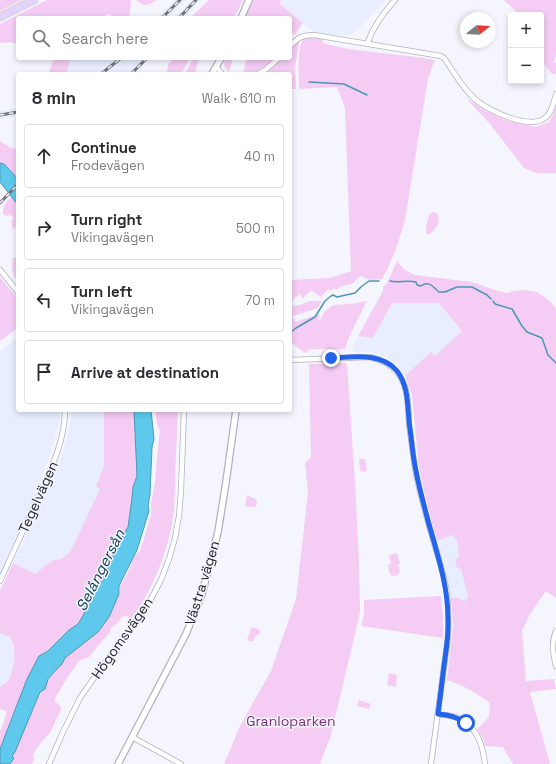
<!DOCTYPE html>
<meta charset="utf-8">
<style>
:root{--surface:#fff;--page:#f2f2f3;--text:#2b2b33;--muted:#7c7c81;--line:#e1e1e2}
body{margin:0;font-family:"Space Grotesk",sans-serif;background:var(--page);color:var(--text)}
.controls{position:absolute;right:12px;top:12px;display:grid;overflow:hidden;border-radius:4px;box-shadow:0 2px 6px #0003}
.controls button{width:36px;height:36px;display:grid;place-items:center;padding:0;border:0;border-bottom:1px solid var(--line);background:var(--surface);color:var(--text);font:20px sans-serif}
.compass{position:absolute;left:460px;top:12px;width:36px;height:36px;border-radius:50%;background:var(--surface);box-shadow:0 2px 6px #0003;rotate:72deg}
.stop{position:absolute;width:12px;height:12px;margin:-9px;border:3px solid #2563eb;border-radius:50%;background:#fff}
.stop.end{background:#2563eb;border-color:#fff;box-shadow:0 1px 4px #0008}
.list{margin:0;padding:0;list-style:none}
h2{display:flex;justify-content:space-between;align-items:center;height:52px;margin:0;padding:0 16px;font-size:17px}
h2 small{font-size:13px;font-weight:400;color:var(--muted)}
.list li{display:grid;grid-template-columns:26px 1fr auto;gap:12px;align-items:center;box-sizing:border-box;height:64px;margin:0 8px 8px;padding:0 8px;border:1px solid var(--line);border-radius:4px}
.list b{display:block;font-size:15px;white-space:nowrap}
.list p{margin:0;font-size:13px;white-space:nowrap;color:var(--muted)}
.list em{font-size:13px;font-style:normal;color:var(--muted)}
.icon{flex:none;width:22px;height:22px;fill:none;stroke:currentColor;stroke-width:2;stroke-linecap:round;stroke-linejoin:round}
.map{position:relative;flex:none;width:556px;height:764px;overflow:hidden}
.search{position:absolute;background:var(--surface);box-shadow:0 2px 6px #0003;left:16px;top:16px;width:276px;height:44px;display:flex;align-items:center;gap:10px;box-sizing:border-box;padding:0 14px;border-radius:4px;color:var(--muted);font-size:15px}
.panel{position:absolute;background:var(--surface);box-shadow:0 2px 6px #0003;left:16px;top:72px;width:276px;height:340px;border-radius:4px}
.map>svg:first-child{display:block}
.built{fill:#e8edff}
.green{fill:#f5ccf4}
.water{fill:#5ec9ec;stroke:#4c98b2}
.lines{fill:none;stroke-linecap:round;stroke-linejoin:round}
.stream{stroke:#4c98b2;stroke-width:1.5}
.minor-casing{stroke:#afb3c1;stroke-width:6}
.tertiary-casing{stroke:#afb3c1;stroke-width:8}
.primary-casing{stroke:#d3d3d4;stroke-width:9}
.minor{stroke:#fff;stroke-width:4.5}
.tertiary{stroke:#fff;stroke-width:5.5}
.primary{stroke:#e1d3fa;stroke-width:7}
.rail-casing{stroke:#74757c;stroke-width:3}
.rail{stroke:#f5f6fd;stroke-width:1.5;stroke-dasharray:4.5;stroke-linecap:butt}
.route{stroke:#2563eb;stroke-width:5}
.labels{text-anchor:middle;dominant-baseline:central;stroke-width:3;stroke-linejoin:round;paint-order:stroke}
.street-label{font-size:14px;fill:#23242a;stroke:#f5f6fd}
.park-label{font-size:14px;fill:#79317b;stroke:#f5f6fd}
.water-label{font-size:15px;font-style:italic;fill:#114150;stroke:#f5f6fd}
</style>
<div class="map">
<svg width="556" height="764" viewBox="0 0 556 764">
<rect width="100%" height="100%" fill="#f5f6fd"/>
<g class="built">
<polygon points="175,0 186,0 167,18 157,18"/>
<polygon points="191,0 201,0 184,18 174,18"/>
<polygon points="282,0 386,0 352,35 341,35 314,32 279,3"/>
<polygon points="70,58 149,58 134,74 67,74"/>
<polygon points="18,108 18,116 0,119 0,111"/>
<polygon points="392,303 439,303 462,331 435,357 431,353 405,376 397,365 387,357 367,352 353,352 354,343 358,336 373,338"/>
<polygon points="18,338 18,410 60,410 60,420 50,455 24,523 0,575 0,351 10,343"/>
<polygon points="71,410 104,410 104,466 96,486 101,489 71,551 62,558 54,560 42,568 36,574 13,563 58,467 66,441 71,418"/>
<polygon points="452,535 457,539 459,557 455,559 461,569 468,596 465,601 461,600 460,598 455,598 451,597 445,567 437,541"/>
<polygon points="0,633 10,637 14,648 14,663 10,677 8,681 0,687"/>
</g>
<g class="green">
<polygon points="0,0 22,0 0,11"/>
<polygon points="47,0 131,0 131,3 129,18 116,18 108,14 104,18 18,18 18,44 11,42 0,43 0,24"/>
<path d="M136,0H157C148,6 144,7 136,0Z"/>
<polygon points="209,0 243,0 234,18 190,18"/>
<polygon points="253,0 282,0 279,3 303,23 295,35 292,33 290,36 290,18 244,18"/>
<polygon points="504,0 556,0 556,54 554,62 556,63 556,75 551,73 541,60 541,15 520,15"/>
<path d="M305,37L323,39V43C335,46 346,49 357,50C383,54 410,55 435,60L432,67L428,79L405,220C399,241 393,260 382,279L369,280L361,276C357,278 356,281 353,283C347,286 342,284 337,290L334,288L330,291L328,289L321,297L317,295L313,291H310L305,296L304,298H302L300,294L294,298L291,306L300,305L310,301H322L318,308L293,316L295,322L320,314L318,321L320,320L325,311L333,305L351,304L356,303L367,301L350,335L345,349H309L306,353C300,351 297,345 290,342V280L329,278L351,271L345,108L337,87L299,89C299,77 296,45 305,37Z"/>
<polygon points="297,41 299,42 299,44 295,68 296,89 290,89 290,74 261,74 282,58 290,58 290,49"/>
<polygon points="53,58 70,58 67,74 48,74 54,59"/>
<polygon points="175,58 190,58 181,74 168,74 167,73 168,64"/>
<polygon points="193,58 199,58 195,74 185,74"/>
<path d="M225,58H233L229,72C225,69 222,63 225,58Z"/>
<path d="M247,58H275C264,67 258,74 243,74Z"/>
<polygon points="465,97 484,110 507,120 536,127 549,122 553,114 556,105 556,173 536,173 524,168 490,124"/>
<polygon points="0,141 11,148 18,149 18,179 4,164 0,163"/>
<path d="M12,196L18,205V224L14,229C11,225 11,222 14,218L9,214L7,216L3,214C2,206 7,201 12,196Z"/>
<path d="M432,212L437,213C442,222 435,229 429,235L426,233C426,226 427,217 432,212Z"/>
<path d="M18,257V281C11,274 12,267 13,258Z"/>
<path d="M397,261L405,270L415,275L472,282L498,291L507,293L513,291L523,290L537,292L550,301L556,309V598L546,591L530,614L522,631L526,681L554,679L556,689L530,692L550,764H513L503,747L485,746L483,738L477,729L489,717L490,703C476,693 463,685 447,680L453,626L451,597L455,598H460L461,600L465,601L468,596L461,569L457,568L455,559L459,557L457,539L452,535L437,541L426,500L419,468L412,395L405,376L431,352L435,356L462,331L439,303H392L373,338L358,336L383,291V287L387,283Z"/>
<polygon points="0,277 18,299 18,328 0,341"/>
<polygon points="346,363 347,364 355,482 359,562 360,612 353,643 330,738 320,764 224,764 240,726 271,671 296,599 308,492 305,463 311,457 309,364"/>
<path d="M104,410H134L135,412L137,476L133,487L132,498L128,527L117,547L102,581L89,599L86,600L84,614L78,624L69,630L48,651L39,656L27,679L0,749V731L3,724L7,711L0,709V687C3,685 6,683 8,681C13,674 15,657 14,649C14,645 12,641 10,637L0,633V591L13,563L36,574L42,568L54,560L61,559L71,551L100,489L96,486L104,466Z"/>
<path d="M155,410H178C177,433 176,455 175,478C175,493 175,509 172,524C166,556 151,593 131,619L126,616L122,617L118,623L112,627L109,634L102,641L89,657L79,661L69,675L55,698V702L59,704L61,709L51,731L36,749L33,756L34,760L32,764H10L14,758L12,756L36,703L40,692L44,689L48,679L55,671L62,664L65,658L98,632L109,617L119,594L121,595L120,593V586L125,578L131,566L132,562L136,554L139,552L144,540L145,534L151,515V504L155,483L159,436L160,431L157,424Z"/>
<polygon points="359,459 365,459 367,471 363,472 360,470"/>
<polygon points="247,495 257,500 256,507 245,506"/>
<polygon points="397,553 400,564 398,565 400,572 398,575 392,576 390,574 388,565 391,564 389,555"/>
<polygon points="441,596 443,616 443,638 361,626 364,615 364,600"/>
<polygon points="252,627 260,630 259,635 257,635 257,636 255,636 253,642 247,640"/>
<polygon points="389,673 397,675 396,687 387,685"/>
<polygon points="359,700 371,704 369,709 357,706"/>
</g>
<g class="water">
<polygon points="0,163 4,164 18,179 18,205 0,182"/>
<polygon points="134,410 151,410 154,439 152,447 150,494 148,506 149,511 137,550 119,586 119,594 109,617 98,632 65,658 62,664 55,671 48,679 45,689 40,692 15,752 12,756 14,758 10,764 0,764 0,749 27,679 39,656 48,651 69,630 78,624 84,614 86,600 89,598 102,581 117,547 128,527 132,498 133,487 137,476"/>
</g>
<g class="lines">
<g class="stream">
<polyline points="309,82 344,84 367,95"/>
<path d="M390,281C399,283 407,280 416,282L417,285L421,286C429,280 433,287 439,292H445L457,287H472L487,295L491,299"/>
<polyline points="493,301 495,304 512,309 522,326 527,332 542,338 548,355 556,363"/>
<polyline points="290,333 296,328 315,317 325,301 331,296 333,295 337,297 355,293 362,286 369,281 379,281"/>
</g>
<defs>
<g id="minor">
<path d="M367,44C373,27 383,13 395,0"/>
<path d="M290,46C298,38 301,35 314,35L441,56L444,58C454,72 462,88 475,99C488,111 533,132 547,116C553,110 554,101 556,94"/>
<polyline points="216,66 222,74"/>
<polyline points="258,74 265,70 279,58"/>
<polyline points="0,270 18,292"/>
<path d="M290,360L370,357C385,361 396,367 403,382C409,395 408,410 409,424C411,439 413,455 415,469C420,494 427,519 434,543C439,560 445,577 447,594C449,608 448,622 448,637L431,764"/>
<path d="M0,581C13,553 26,525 38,497C51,469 65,441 65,410"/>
<path d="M556,631C551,643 553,654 556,666"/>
<path d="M438,714C442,715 447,715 451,716C464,718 476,730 480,742C483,749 484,757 485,764"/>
<polyline points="132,737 181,764"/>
<polyline points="49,764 63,732 80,698 103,665 145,610 161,580 169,559 175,538 179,516 181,491 184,410"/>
</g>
<g id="tertiary">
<polyline points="241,18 249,0"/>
<polyline points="212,74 221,58"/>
<polyline points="118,764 186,634 202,594 218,532 226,482 236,410"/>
</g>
<polyline id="primary" points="0,17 34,0"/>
</defs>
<use href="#minor" class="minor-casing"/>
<use href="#tertiary" class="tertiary-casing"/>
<use href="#primary" class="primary-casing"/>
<use href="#minor" class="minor"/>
<use href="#tertiary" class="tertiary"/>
<use href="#primary" class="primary"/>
<defs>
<g id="rail">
<polyline points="162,18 180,0"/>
<polyline points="179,18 196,0"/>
<polyline points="101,74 121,58"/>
<polyline points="131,74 147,58"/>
<polyline points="0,115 18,112"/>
<polyline points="0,203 18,184"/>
</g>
</defs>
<use href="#rail" class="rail-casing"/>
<use href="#rail" class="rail"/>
</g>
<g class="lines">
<path class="route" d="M331,358C353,357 381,352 397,371C410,388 407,410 410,429C412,443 413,458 416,471C419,488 424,505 428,521C437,553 448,585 448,618C449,635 446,650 444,666C442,682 440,698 438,714C450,715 456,717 466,723"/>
</g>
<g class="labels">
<g class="street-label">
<text transform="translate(38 497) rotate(-66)">Tegelvägen</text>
<text transform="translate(202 583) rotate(-73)">Västra vägen</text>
<text transform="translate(122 638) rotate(-55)">Högomsvägen</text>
</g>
<g class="park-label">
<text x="291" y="721">Granloparken</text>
</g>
<g class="water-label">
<text transform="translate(100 570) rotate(-63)">Selångersån</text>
</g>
</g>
</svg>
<div class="controls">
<button>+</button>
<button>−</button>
</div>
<svg class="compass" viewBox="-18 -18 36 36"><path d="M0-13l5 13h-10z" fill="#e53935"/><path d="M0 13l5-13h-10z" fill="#7c7c81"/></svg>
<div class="stop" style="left:466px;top:723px"></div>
<div class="stop end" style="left:331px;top:358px"></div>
<div class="search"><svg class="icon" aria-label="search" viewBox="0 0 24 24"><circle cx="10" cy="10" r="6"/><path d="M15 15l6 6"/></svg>Search here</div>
<section class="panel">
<h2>8 min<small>Walk · 610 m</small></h2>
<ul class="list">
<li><svg class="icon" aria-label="ahead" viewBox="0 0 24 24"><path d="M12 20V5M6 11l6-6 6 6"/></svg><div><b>Continue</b><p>Frodevägen</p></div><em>40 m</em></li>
<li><svg class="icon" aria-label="right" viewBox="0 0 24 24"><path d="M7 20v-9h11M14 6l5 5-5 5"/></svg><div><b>Turn right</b><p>Vikingavägen</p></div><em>500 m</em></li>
<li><svg class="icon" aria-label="left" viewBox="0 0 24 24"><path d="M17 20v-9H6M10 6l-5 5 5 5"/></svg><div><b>Turn left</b><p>Vikingavägen</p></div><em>70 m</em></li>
<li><svg class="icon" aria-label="arrive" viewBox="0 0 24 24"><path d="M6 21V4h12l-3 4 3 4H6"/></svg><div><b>Arrive at destination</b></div></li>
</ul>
</section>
</div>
